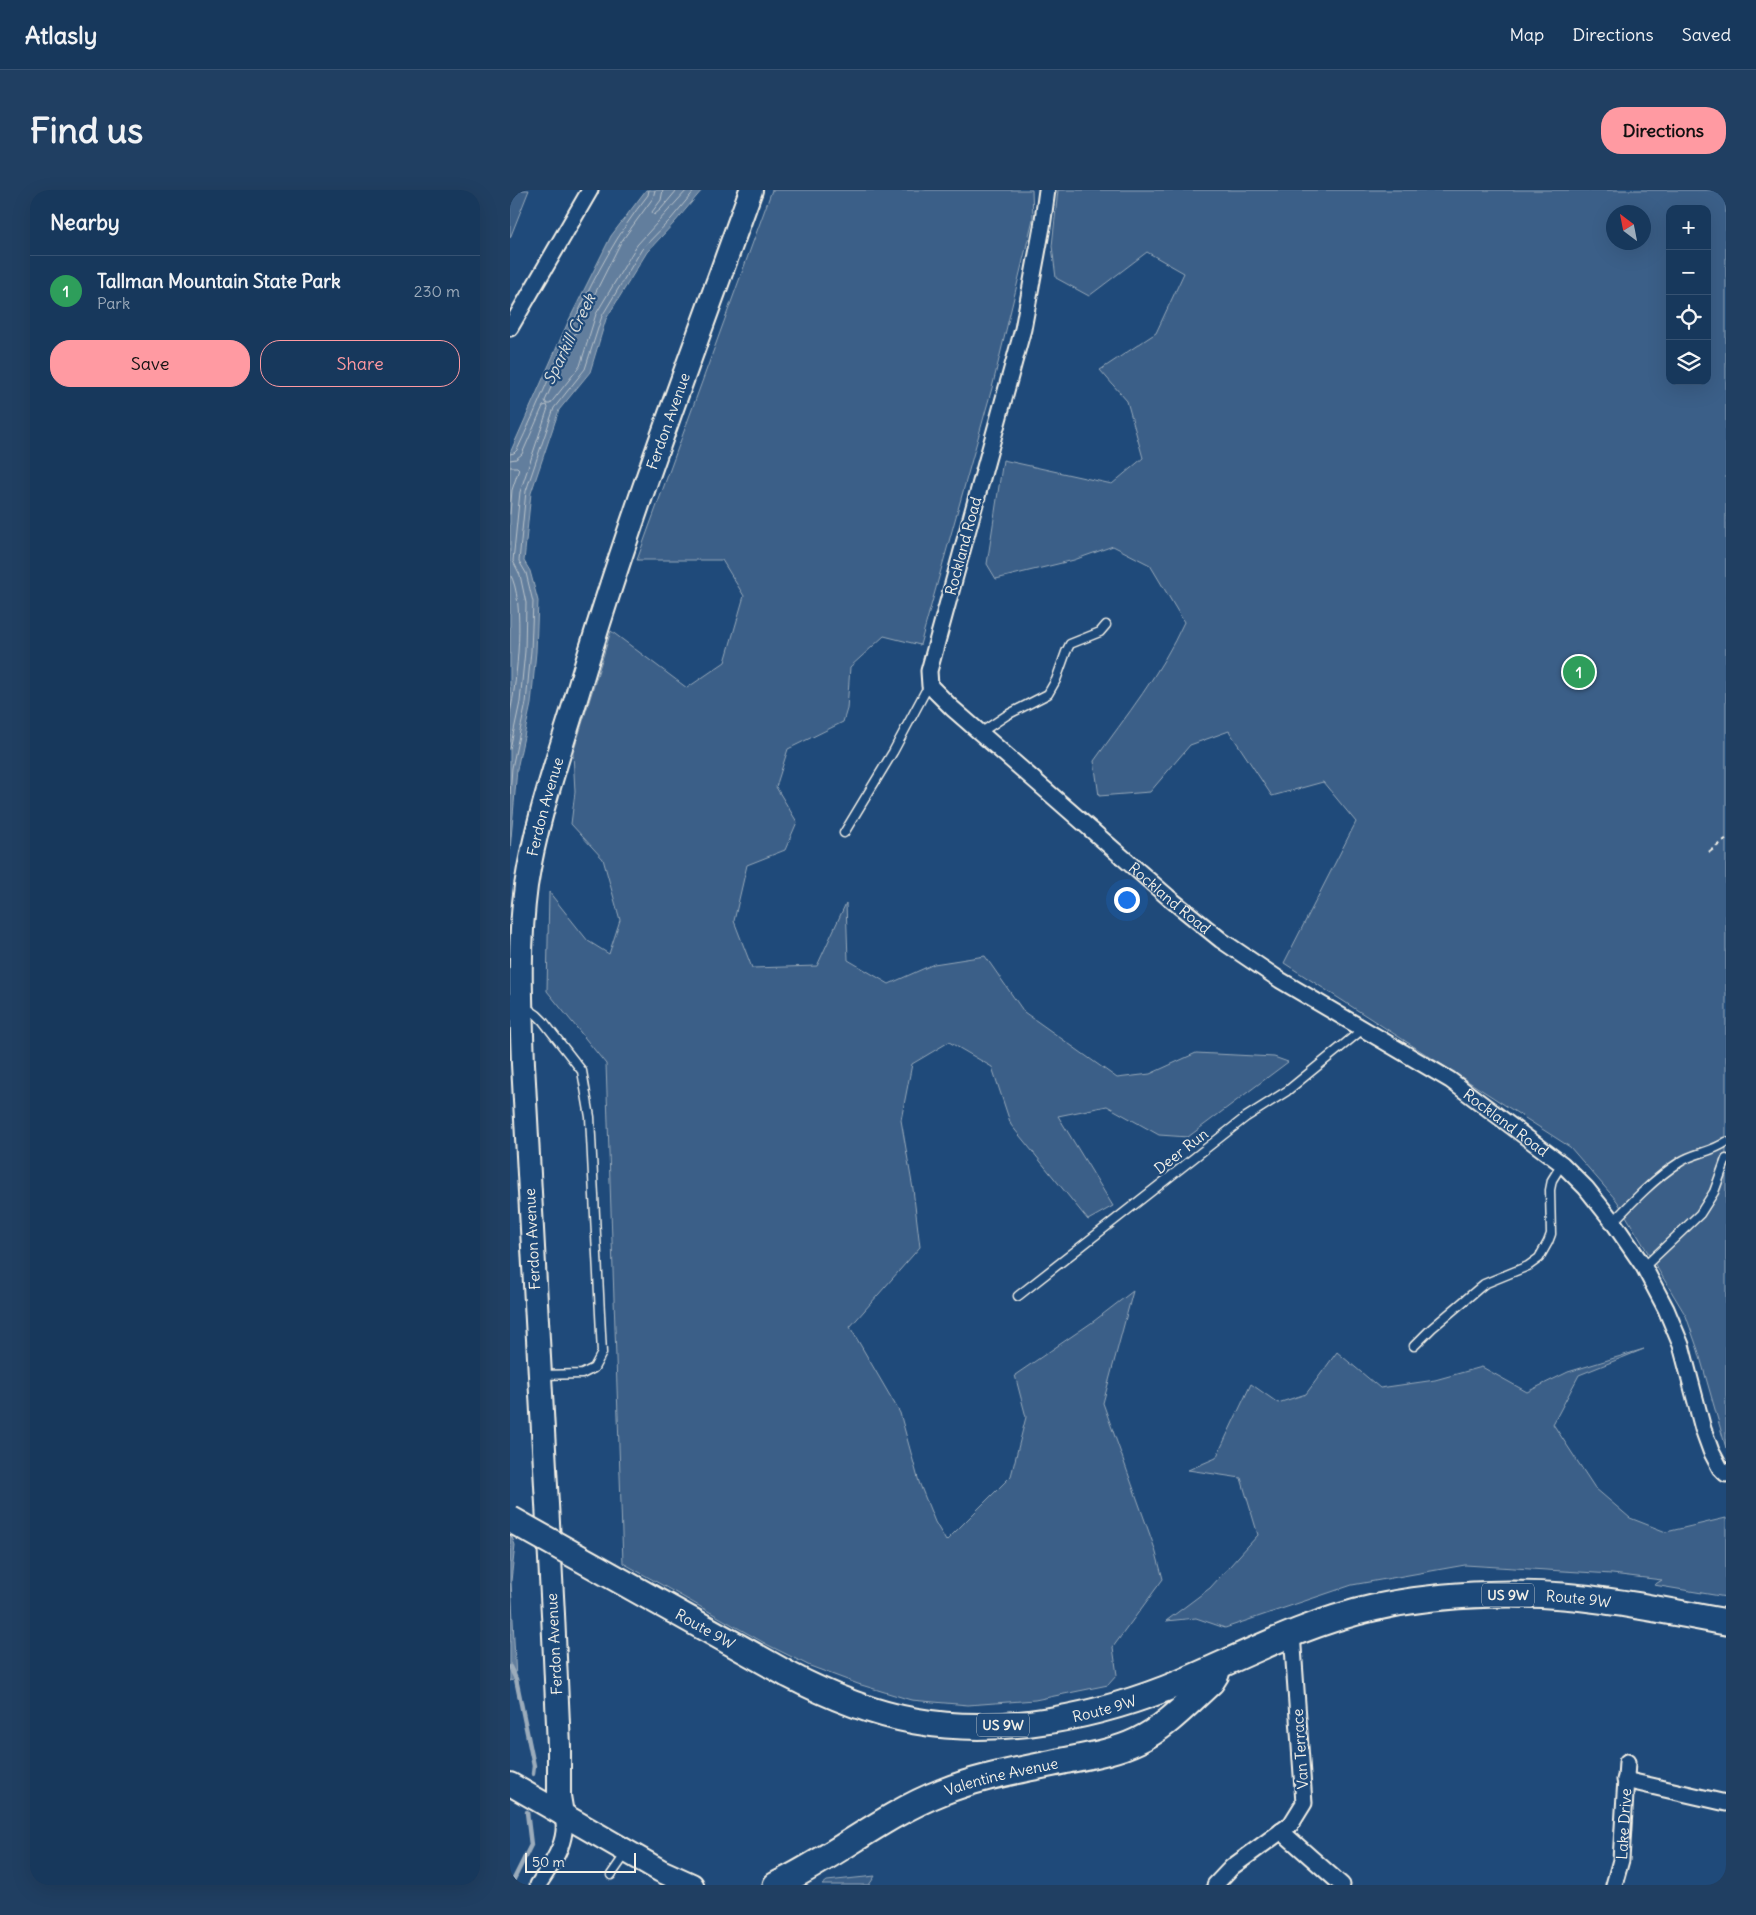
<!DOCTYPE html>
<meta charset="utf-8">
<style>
:root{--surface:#17385c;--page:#203f62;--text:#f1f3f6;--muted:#9eacbb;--line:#365272;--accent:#ff9aa2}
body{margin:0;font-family:Delius,sans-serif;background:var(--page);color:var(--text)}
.controls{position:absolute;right:15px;top:15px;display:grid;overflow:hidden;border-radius:10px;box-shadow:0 5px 20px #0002}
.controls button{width:45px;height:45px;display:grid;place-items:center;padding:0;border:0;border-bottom:1px solid var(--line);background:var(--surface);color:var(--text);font:25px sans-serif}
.compass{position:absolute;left:1096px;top:15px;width:45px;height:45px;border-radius:50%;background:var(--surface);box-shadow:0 5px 20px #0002;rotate:328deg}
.scale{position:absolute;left:15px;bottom:12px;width:111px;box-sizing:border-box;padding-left:5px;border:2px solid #f4f1e8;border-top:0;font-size:14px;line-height:18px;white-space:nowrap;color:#f4f1e8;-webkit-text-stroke:4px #1f4a7a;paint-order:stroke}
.you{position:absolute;left:616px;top:709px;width:18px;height:18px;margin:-12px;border:4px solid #fff;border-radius:50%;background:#1a73e8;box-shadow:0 0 0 8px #1a73e833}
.badge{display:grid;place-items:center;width:32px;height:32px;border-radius:50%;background:var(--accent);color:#fff;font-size:16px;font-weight:700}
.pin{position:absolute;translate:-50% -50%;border:2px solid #fff;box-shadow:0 1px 5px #0006}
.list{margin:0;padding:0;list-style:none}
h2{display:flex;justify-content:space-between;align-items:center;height:65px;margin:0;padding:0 20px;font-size:21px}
h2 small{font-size:16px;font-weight:400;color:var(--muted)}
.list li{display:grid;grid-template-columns:32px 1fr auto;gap:15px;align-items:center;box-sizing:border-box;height:70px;padding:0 20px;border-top:1px solid var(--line)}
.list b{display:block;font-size:19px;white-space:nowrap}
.list p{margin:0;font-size:16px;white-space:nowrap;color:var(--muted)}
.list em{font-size:16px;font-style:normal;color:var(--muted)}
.actions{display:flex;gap:10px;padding:15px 20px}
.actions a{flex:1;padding:11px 0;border:1px solid var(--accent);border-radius:20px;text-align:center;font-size:18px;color:var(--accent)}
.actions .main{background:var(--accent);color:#111}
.icon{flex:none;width:28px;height:28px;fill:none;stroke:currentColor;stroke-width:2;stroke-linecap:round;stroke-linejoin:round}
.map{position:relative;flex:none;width:1216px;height:1695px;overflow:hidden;border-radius:20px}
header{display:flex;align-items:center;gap:30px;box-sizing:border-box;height:70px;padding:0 25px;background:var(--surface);border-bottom:1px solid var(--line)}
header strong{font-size:24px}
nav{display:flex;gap:28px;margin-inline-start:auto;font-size:18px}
.intro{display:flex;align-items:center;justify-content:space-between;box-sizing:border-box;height:120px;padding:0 30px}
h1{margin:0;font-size:35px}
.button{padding:12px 22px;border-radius:20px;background:var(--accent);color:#111;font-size:18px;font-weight:700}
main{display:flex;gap:30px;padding:0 30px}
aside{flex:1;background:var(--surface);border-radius:20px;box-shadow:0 5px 20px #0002}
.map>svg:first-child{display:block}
.green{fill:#3a5f88;stroke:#97a8b8;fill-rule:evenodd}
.water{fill:#627e9d;stroke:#9cacbb}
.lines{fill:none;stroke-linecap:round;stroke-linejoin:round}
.shore{stroke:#bac3ca;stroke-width:1}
.stream{stroke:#9cacbb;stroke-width:4.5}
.lane-casing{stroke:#f4f1e8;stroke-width:11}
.street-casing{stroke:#f4f1e8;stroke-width:19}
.secondary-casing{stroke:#f4f1e8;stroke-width:26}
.primary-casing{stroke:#f4f1e8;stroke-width:29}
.path{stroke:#f4f1e8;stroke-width:2.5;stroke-dasharray:5 4;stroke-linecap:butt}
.lane{stroke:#1f4a7a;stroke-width:8}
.street{stroke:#1f4a7a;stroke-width:15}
.secondary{stroke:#1f4a7a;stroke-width:22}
.primary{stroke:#1f4a7a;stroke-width:25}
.primary-bridge-casing{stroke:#f4f1e8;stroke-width:29;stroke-linecap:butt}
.primary-bridge{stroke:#1f4a7a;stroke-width:25}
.labels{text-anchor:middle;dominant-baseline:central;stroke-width:4.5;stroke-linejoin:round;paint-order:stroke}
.shield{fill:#1f4a7a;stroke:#b4bfc7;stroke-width:1}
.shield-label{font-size:14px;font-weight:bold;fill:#f4f1e8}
.street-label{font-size:15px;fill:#f4f1e8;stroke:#1f4a7a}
.water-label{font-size:16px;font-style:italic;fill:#dee0dd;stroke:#1f4a7a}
</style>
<header>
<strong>Atlasly</strong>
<nav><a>Map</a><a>Directions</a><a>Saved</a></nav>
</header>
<div class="intro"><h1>Find us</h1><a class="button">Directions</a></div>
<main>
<aside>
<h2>Nearby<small></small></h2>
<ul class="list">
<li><span class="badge" style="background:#2e9e5b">1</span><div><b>Tallman Mountain State Park</b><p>Park</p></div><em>230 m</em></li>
</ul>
<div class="actions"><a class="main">Save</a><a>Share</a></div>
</aside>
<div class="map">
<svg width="1216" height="1695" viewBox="0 0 1216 1695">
<rect width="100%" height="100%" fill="#1f4a7a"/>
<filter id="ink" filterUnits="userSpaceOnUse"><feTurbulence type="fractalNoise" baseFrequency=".02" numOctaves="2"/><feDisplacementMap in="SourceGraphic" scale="10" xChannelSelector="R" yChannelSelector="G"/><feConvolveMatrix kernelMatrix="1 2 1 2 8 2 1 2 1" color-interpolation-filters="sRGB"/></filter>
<g filter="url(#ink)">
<g class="green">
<polygon points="0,0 19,0 0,48"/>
<polygon points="262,0 522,0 523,29 482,198 410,455 374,446 340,477 337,519 333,532 278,559 266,597 287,632 275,660 237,675 224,731 242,778 307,776 336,713 338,770 379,794 424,774 475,766 514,822 607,888 640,884 686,863 764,867 778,872 678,947 649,945 597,916 548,926 603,1016 578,1030 501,935 482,877 439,852 402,874 391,930 403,999 410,1057 340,1137 390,1223 409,1292 425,1332 436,1351 501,1286 516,1227 505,1185 584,1131 623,1101 593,1213 645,1359 653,1389 603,1457 607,1485 598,1495 525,1510 458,1515 401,1510 348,1494 300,1476 258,1455 113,1373 96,874 37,801 39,702 78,751 99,764 110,730 93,669 61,634 65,602 63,563 101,441 177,498 215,472 234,406 212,370 127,370"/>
<path d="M548,0H1216V1258L1188,1160L1176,1126L1107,1011L1060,957L774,773L846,632L813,592L762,606L719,541L680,555L640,602L589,606L584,571C616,526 651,483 674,432L640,375L603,356L564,370L486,389L477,374L493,270L602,294L633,268L617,211L590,180L646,143L674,83L637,62L579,106L546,88L542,56ZM1160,19H1197V191H1160ZM1104,22H1134V52H1104Z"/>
<polygon points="1134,1159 1069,1185 1043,1234 1085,1298 1120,1328 1156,1342 1216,1328 1216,1407 1144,1395 1152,1390 1102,1384 955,1375 842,1395 715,1438 686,1428 656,1431 700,1398 748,1345 731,1288 678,1280 706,1268 741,1194 768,1213 796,1204 827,1162 870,1198 925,1190 972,1177 1017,1202 1058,1182"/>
<polygon points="365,1686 359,1695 312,1695 317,1691"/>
</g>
<g class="water">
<polygon points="136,0 192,0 165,32 137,62 96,129 80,182 49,220 21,303 14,371 20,381 28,411 26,462 21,514 7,579 0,660 0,263 58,132 101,46"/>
<polygon points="0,1342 5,1355 1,1391 6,1489 0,1491"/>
</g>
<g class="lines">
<g class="shore">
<polyline points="145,0 143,8 111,52 68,137 35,211 37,214 40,214 70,176 86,124 127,55 177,0"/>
<polyline points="153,0 151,10 142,22 144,25 151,19 167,0"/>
<path d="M0,264L4,263L7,260C48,174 78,80 138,5L139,0"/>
<polyline points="0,270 6,269 12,264 33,216 37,215 38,218 10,302 3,371 10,385 16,413 15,461 10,512 0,559"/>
<polyline points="0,277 7,277 9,279 2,300 0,324"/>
<path d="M0,384C16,410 7,492 0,523"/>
<polyline points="0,605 2,578 16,513 21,461 23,412 16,383 9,371 16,301 44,218 75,179 92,126 132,59 161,29 185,0"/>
</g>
<g class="stream">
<polyline points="0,1477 6,1489 24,1576 23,1584"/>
<polyline points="1,1695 21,1655 17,1622"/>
</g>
<defs>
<g id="lane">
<polyline points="470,543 497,525 538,504 546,490 556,462 560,454 590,442 596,435"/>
<polyline points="334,643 383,562 415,502 420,496"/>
<polyline points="14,816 27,825 33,831 72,881 80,927 92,1163 84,1178 72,1184 32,1185"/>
<path d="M1103,1032C1124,1010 1145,988 1170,972C1184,963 1202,962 1216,952"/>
<polyline points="1134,1077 1190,1024 1204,1002 1216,969"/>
<polyline points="508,1106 736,927 777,901 853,839"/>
<polyline points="904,1156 922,1138 974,1094 1018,1076 1029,1068 1038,1052 1041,1044 1040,1000 1042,990 1052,974"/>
<polyline points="101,1685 117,1662"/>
</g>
<g id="street">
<path id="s1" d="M537,0L532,37L513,139L419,481L420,496L442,518L658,707L711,750L770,790L940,890L1052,974L1076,998L1103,1032L1134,1077L1156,1119L1171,1155L1193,1239L1201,1261L1210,1278L1216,1284"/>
<polyline points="0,138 80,0"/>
<polyline points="1115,1590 1216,1613"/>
<polyline points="771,1641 832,1695"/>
<path d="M28,1695C41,1675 61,1649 52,1624"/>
<polyline points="705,1695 722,1677 781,1634 794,1613 782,1443"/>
<path id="s2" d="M1104,1695L1111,1670L1117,1572"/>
</g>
<g id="secondary">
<polyline points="0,1594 151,1681 182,1695"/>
<path id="s3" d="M52,1624L49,1606V1556L43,1424L13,874C11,815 8,755 16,696C26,630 49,566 68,502C118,332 181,167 241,0"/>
</g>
<g id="primary">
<path id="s4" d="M277,1484C317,1505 360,1523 405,1531C493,1547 591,1526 672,1492C735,1465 795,1433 863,1418C934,1402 1024,1400 1096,1411C1136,1416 1176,1425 1216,1432"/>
<path id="s5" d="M266,1695C323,1668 373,1625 432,1602C471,1586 512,1580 553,1571C578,1566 604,1562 627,1551C655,1538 678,1513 701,1492L706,1484L708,1477"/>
</g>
</defs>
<use href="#lane" class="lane-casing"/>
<use href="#street" class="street-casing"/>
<use href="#secondary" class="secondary-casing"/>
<use href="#primary" class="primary-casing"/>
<polyline class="path" points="1199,662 1216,649"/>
<use href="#lane" class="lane"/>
<use href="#street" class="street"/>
<use href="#secondary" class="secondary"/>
<use href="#primary" class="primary"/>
<defs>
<g id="primary-bridge">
<path id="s6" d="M0,1329L277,1484"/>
</g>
</defs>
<use href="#primary-bridge" class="primary-bridge-casing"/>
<use href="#primary-bridge" class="primary-bridge"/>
</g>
</g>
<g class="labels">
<g class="shield">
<rect x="972" y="1393.5" width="52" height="23" rx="4"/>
<rect x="467" y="1523.5" width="52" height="23" rx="4"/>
</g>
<g class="shield-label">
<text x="998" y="1405">US 9W</text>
<text x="493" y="1535">US 9W</text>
</g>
<g class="street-label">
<text stroke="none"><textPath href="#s3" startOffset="1416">Ferdon Avenue</textPath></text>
<text transform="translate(453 356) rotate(-75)">Rockland Road</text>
<text stroke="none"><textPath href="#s3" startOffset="1011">Ferdon Avenue</textPath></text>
<text stroke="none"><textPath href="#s1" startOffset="831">Rockland Road</textPath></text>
<text stroke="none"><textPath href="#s1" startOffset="1236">Rockland Road</textPath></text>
<text transform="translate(671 961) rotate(-38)">Deer Run</text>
<text transform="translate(22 1049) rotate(-93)">Ferdon Avenue</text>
<text stroke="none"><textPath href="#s4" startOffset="822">Route 9W</textPath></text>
<text stroke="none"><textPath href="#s6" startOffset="224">Route 9W</textPath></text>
<text transform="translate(44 1454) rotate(-93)">Ferdon Avenue</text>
<text stroke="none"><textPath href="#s4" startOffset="328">Route 9W</textPath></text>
<text transform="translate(790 1559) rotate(-94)">Van Terrace</text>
<text stroke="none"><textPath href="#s5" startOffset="252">Valentine Avenue</textPath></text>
<text stroke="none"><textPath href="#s2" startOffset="62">Lake Drive</textPath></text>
</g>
<g class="water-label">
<text transform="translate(59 149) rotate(-64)">Sparkill Creek</text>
</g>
</g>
</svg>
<div class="controls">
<button>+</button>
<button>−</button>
<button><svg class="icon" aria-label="locate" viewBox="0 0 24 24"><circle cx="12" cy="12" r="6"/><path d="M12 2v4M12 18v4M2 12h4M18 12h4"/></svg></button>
<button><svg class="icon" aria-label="layers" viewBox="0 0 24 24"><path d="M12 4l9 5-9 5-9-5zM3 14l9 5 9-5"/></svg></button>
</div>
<svg class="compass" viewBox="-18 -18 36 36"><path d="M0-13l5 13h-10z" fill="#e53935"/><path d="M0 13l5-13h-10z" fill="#9eacbb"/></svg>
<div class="scale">50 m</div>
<div class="you"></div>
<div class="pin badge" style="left:1069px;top:482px;background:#2e9e5b">1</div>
</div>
</main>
